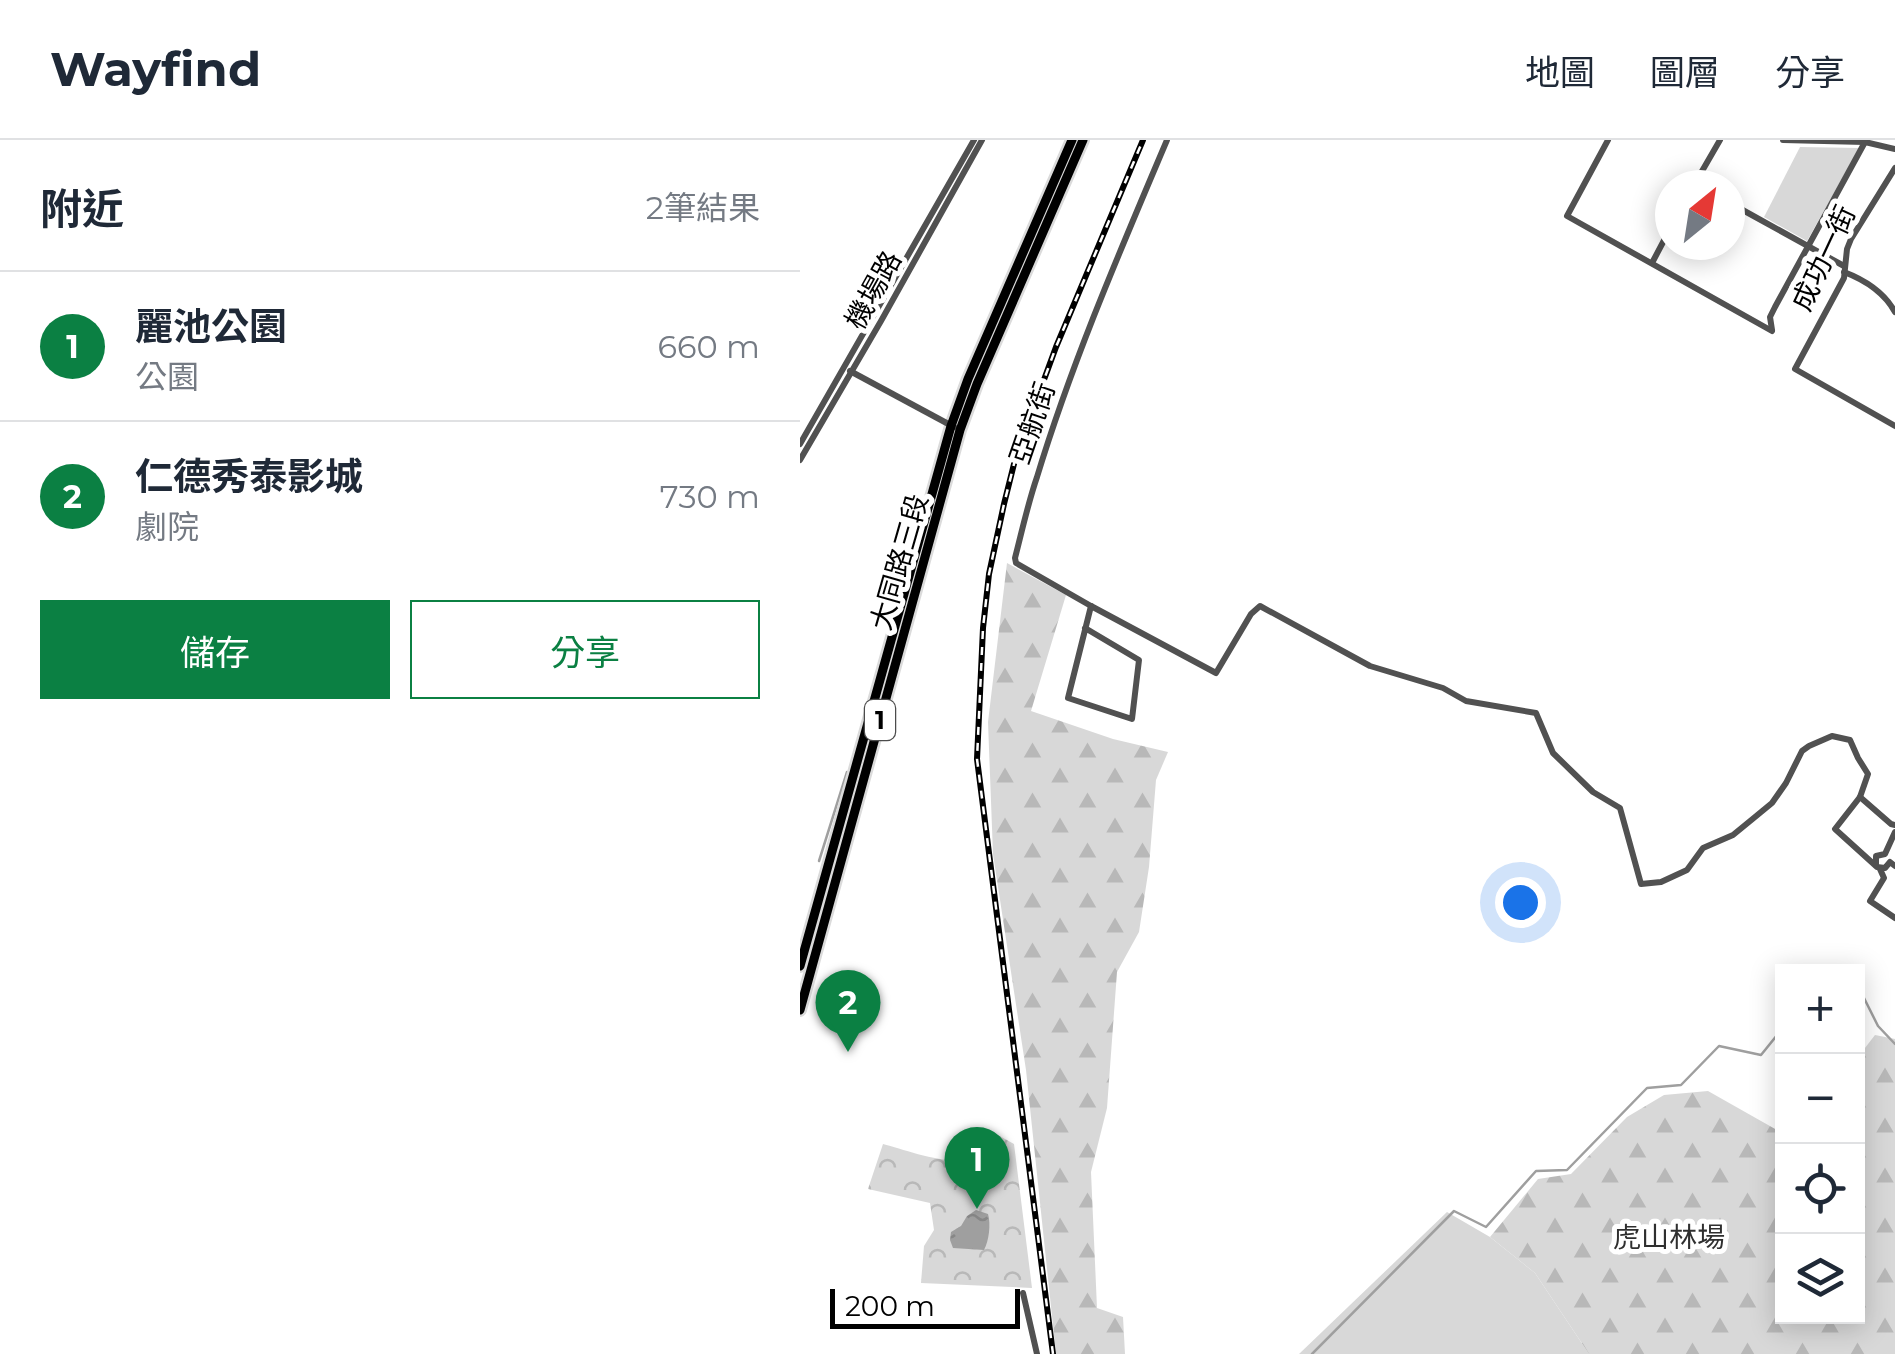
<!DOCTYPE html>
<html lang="zh-TW">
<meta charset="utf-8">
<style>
:root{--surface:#fff;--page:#f2f2f3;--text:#1f2937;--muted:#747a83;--line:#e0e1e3;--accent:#0b8043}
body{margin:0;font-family:Montserrat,"Noto Sans TC",sans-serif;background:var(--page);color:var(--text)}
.controls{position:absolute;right:30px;bottom:30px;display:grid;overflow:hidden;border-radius:0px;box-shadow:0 5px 25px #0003}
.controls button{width:90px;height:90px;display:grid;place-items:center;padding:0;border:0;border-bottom:2px solid var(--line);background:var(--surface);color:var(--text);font:50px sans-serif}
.compass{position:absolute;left:855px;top:30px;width:90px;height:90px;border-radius:50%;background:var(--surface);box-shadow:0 5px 25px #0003;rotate:30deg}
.scale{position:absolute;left:30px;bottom:25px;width:190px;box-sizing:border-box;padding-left:10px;border:5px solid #000;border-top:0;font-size:28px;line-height:35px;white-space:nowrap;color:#000;-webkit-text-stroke:8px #fff;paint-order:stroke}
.you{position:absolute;left:720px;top:762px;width:35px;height:35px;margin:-25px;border:8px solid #fff;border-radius:50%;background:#1a73e8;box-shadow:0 0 0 15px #1a73e833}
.badge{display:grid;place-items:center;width:65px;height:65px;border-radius:50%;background:var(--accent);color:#fff;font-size:32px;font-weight:700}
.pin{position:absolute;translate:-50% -82px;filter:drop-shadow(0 2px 5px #0008)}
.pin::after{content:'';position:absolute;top:52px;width:35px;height:30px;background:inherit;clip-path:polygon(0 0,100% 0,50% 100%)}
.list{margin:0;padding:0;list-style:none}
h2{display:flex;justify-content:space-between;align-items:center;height:130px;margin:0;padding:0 40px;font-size:42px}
h2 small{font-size:32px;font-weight:400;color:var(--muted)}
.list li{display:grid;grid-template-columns:65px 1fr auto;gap:30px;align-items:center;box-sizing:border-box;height:150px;padding:0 40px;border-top:2px solid var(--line)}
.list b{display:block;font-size:38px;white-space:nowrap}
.list p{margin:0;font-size:32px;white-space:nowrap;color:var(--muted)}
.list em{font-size:32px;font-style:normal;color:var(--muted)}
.actions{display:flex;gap:20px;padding:30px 40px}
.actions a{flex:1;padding:22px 0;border:2px solid var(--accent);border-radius:0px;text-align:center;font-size:35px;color:var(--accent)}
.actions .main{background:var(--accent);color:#fff}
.icon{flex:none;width:55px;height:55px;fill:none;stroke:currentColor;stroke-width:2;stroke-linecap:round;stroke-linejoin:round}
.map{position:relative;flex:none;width:1095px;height:1214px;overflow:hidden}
header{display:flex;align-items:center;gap:60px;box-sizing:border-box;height:140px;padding:0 50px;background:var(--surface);border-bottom:2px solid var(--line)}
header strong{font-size:48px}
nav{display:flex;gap:55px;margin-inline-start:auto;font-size:35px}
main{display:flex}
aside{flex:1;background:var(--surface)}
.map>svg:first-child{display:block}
.grass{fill:#d8d8d8}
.forest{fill:url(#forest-firs)}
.park{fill:url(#park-crowns)}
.water{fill:url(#water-ripples)}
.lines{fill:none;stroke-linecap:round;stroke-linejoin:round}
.stream{stroke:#9f9f9f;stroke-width:2.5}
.major-casing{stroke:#dbdbdb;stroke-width:14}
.minor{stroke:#515151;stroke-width:6}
.major{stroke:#000;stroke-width:9}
.rail-casing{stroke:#000;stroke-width:6}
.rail{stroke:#fff;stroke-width:2.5;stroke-dasharray:8;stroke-linecap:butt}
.labels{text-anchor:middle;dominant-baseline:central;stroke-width:10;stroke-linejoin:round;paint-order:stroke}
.shield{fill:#fff;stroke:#4c4c4c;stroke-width:2.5}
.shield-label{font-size:25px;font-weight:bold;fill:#000}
.street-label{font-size:28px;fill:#000;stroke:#fff}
.park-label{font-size:28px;fill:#2f2f2f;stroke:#fff}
</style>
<header>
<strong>Wayfind</strong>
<nav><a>地圖</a><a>圖層</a><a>分享</a></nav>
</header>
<main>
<aside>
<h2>附近<small>2筆結果</small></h2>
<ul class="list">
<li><span class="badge">1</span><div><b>麗池公園</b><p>公園</p></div><em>660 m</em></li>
<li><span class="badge">2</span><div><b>仁德秀泰影城</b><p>劇院</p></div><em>730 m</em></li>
</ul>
<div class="actions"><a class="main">儲存</a><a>分享</a></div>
</aside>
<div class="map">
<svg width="1095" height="1214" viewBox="0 0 1095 1214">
<defs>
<pattern id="forest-firs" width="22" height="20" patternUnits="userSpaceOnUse" patternTransform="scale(2.5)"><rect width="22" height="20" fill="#d8d8d8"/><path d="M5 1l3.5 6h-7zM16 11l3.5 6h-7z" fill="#b8b8b8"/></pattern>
<pattern id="park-crowns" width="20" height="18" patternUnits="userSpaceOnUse" patternTransform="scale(2.5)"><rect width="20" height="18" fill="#d8d8d8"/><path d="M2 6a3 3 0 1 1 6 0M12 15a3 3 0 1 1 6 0" fill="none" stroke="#b8b8b8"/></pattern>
<pattern id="water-ripples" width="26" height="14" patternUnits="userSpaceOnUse" patternTransform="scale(2.5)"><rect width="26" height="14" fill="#9f9f9f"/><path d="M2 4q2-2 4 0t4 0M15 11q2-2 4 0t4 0" fill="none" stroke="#878787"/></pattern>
</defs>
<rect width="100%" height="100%" fill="#fff"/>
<g class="grass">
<polygon points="1000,7 1059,8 1007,101 964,77"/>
<polygon points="647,1072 690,1097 735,1133 789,1214 499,1214"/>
</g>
<g class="forest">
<polygon points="207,423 266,455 231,571 313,599 368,612 356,640 349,727 339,792 317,832 307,968 291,1032 297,1168 323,1177 325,1214 256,1214 226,930 193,714 188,582"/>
<polygon points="1075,895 1095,899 1095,1214 789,1214 735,1133 690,1097 738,1039 771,1034 827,977 864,955 908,951 982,993 982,1176 1058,1176 1058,917"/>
</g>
<path class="park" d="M196,994L214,1004L232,1148L121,1143L124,1106L134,1090L130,1063L68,1049L83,1004C110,1011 170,1035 190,1009C190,1008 196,995 196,994Z"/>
<path class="water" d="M176,1070L188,1074C191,1084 189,1101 184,1110L153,1108L150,1100L151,1092L161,1086L167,1076Z"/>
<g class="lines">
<g class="stream">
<polyline points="19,721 47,632"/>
<polyline points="1058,857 1064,858 1078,886 1095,904"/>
<polyline points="512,1214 654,1071 686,1087 736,1031 767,1030 847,948 881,945 919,906 961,915 982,889"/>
</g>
<defs>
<g id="major">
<polyline points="0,826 151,286 168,239 272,0"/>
<polyline points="0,870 160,290 177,244 283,0"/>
</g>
</defs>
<use href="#major" class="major-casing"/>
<g class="minor">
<path d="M367,0C320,111 272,222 237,337C228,363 222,391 215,418L216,423L291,466L416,533L451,474L460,466L570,526L643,548L666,561L736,573L753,613L793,652L820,668L841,744L861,742L887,730L903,708L933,695L955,677L972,663L986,643L1002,611L1009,606L1032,596L1050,600L1058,618L1068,634L1060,657L1035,689L1077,727L1085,728L1090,722L1095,726"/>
<polyline points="808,0 767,76 972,191"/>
<polyline points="983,0 1065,2 1095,9"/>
<polyline points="1095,28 1051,99 1047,109 1044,138 995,229 1095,286"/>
<polyline points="894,45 920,0"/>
<polyline points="930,63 1044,126"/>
<polyline points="852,123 870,89"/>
<path d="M1044,132C1065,140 1084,152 1095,172"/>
<polyline points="972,190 970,177 975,167 1065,2"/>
<polyline points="50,231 154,287"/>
<polyline points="0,304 174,0"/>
<polyline points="0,320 81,181 182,0"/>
<polyline points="285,488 339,520 332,579 268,558 291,466"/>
<polyline points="1060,657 1091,684 1095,685"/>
<polyline points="1076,725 1076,716 1085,714 1095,692"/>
<polyline points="1080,729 1084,738 1070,761 1095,778"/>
<polyline points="223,1153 237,1214"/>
</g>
<use href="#major" class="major"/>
<defs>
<polyline id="rail" points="253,1214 177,619 183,488 189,434 204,364 216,316 256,207 343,0"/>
</defs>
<use href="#rail" class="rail-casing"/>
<use href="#rail" class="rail"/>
</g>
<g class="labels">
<rect class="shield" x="65" y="560" width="30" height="40" rx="8"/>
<g class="shield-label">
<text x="80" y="580">1</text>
</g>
<g class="street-label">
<text transform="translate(1023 118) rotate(-65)">成功一街</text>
<text transform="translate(73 150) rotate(-61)">機場路</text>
<text transform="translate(232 283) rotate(-71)">亞航街</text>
<text transform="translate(99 422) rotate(-74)">大同路三段</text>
</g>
<g class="park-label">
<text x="869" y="1097">虎山林場</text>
</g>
</g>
</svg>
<div class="controls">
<button>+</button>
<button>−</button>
<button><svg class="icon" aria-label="locate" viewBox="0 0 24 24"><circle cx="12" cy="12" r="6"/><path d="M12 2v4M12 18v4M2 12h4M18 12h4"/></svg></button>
<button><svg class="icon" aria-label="layers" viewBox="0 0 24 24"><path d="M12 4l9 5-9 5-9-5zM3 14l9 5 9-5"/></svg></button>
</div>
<svg class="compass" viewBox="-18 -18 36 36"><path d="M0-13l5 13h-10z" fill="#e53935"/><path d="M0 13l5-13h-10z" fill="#747a83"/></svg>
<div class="scale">200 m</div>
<div class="you"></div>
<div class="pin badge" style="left:177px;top:1069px">1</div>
<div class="pin badge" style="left:48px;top:912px">2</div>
</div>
</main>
